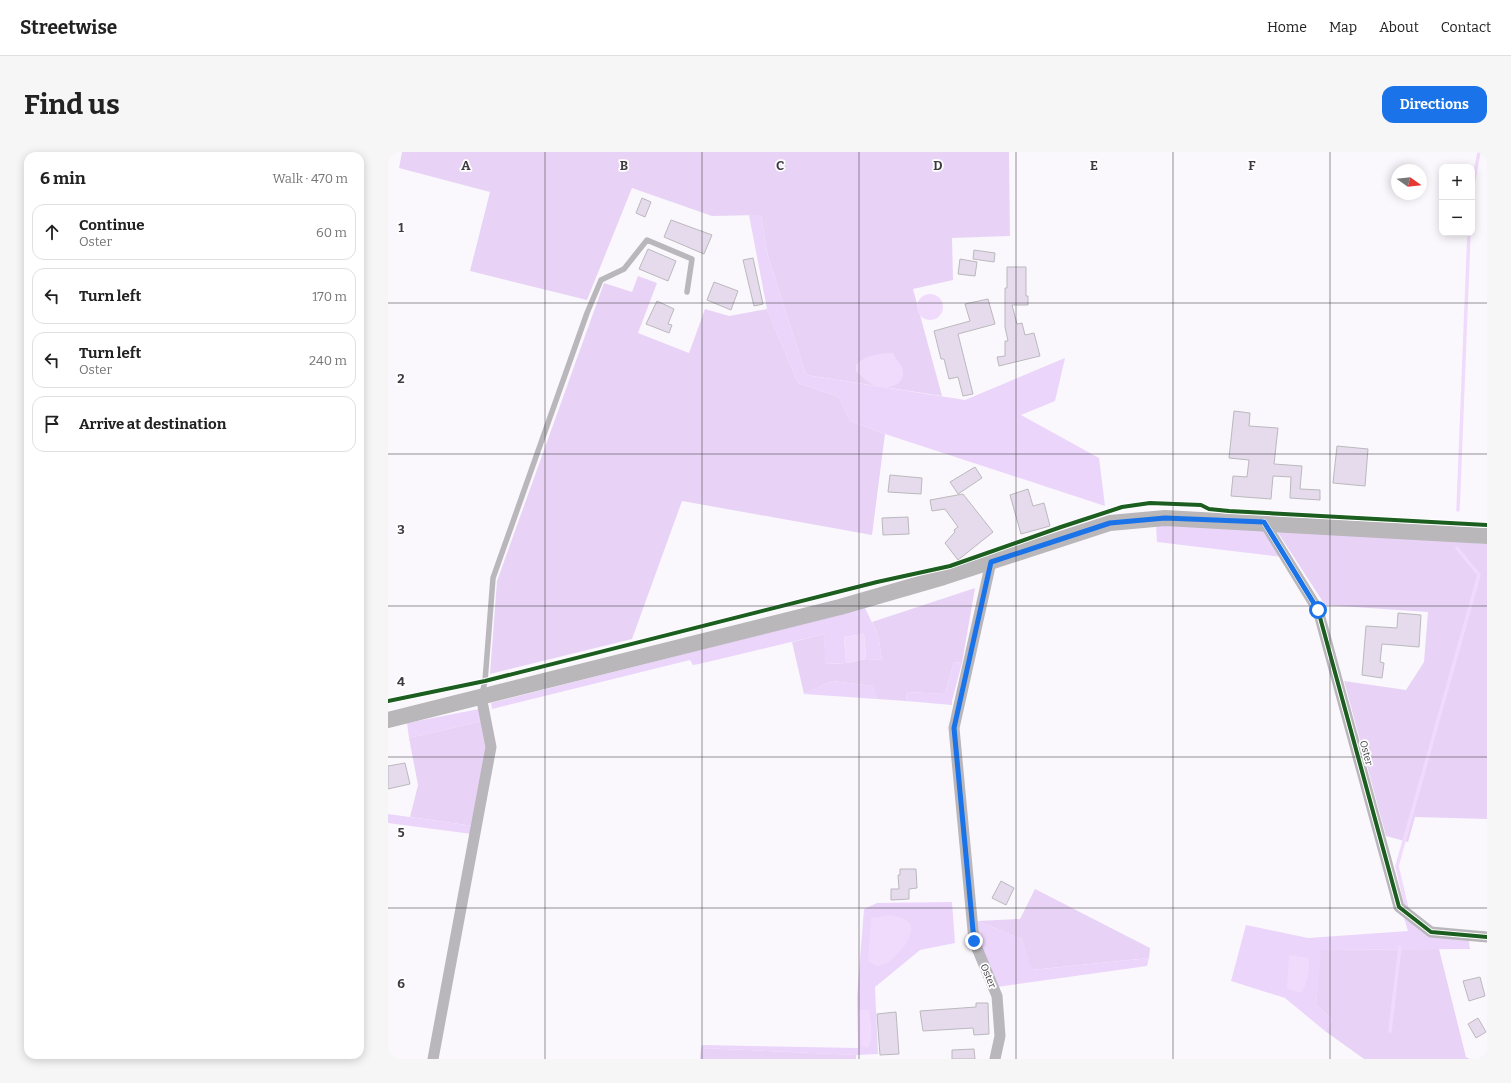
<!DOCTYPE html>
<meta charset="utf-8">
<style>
:root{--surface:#fff;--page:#f6f6f6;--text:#222;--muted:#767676;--line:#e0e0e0;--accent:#1a73e8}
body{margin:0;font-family:Bitter,serif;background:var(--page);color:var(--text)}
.controls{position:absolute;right:12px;top:12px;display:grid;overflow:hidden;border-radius:8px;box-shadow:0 2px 10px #0003}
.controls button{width:36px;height:36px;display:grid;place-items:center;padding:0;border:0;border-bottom:1px solid var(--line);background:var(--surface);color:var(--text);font:20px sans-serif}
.compass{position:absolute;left:1003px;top:12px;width:36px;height:36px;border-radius:50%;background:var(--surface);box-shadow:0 2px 10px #0003;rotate:105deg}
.stop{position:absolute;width:12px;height:12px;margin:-9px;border:3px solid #1a73e8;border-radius:50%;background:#fff}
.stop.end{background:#1a73e8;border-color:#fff;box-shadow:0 1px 4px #0008}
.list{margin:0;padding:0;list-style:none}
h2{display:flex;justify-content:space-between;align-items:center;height:52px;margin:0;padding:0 16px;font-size:17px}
h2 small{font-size:13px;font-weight:400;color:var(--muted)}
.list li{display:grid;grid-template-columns:26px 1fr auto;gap:12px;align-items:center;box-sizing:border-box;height:56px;margin:0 8px 8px;padding:0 8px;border:1px solid var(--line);border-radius:12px}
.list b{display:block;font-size:15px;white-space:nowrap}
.list p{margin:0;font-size:13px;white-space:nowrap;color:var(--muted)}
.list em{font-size:13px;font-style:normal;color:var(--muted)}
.icon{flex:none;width:22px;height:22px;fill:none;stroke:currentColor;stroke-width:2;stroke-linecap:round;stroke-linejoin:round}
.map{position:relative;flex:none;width:1099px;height:907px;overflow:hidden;border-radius:12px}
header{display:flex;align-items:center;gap:24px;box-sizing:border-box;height:56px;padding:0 20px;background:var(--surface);border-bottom:1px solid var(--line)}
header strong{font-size:19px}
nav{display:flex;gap:22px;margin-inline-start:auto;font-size:14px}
.intro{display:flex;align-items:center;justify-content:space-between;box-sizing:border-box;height:96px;padding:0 24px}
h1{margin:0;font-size:28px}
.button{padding:10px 18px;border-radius:12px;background:var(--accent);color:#fff;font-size:14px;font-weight:700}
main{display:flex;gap:24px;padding:0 24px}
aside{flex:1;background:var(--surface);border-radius:12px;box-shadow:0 2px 10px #0003}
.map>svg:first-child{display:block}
.green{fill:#e8d3f7}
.forest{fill:#ebd5fa}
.water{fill:#f0dbfd}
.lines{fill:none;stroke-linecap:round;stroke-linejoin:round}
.stream{stroke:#f0dbfd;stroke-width:3.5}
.building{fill:#e5dbec;stroke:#bbb9bd}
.lane{stroke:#b9b7bb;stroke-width:5.5}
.street{stroke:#b9b7bb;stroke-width:11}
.secondary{stroke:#b9b7ba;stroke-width:16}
.cycleway-casing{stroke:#fff;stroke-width:6}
.cycleway{stroke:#1b5e20;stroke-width:4}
.route{stroke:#1a73e8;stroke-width:5}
.grid{fill:none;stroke:#3e3a41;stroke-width:1;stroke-opacity:0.55}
.labels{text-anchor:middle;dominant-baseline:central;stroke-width:3.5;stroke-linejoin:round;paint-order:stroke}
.street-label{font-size:10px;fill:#3e3a41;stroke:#fff}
.grid-label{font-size:13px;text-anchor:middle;font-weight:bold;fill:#3e3a41;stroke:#fff;stroke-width:3.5;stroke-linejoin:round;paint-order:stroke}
</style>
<header>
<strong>Streetwise</strong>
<nav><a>Home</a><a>Map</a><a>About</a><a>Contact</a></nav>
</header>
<div class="intro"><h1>Find us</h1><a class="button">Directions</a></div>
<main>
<aside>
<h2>6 min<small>Walk · 470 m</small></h2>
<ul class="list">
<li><svg class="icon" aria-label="ahead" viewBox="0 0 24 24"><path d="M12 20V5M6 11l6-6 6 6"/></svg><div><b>Continue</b><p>Oster</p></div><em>60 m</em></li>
<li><svg class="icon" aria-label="left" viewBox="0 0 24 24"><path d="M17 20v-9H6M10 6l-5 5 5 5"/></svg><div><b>Turn left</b></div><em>170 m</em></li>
<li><svg class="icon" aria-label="left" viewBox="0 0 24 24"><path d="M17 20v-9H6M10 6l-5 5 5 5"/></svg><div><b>Turn left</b><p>Oster</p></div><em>240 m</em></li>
<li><svg class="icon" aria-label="arrive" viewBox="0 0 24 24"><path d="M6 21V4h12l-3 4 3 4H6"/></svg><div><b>Arrive at destination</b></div></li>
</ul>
</aside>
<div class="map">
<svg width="1099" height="907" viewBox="0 0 1099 907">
<rect width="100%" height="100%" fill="#faf8fc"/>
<g class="green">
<polygon points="14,0 621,0 622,84 564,86 565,128 525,137 554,244 418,223 379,101 373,63 324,64 244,36 199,148 82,119 102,40 11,16"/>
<polygon points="250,124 269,131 250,181 301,201 317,157 341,164 379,157 410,231 451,245 462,269 497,282 484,383 294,349 244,487 102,522 109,429 216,131 244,140"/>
<polygon points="887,376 1099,392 1099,667 1027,665 1020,690 998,684 956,529 1018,538 1036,510 1040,460 937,453"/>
<polygon points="587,436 574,511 566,510 557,542 519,540 518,549 489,547 485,534 444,529 416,542 404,490 436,482 438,512 458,511 478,507 494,508 490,483 484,470"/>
<polygon points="94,569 99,595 85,674 22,665 30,633 21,586"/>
<polygon points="647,737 762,796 761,806 643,818 634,787 589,769 632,767"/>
<polygon points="1051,797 1078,905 1082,907 976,907 937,879 944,867 928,853 932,798"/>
<polygon points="313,896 468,903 468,907 312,907"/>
</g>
<g class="forest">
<polygon points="361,63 373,63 379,101 418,223 577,248 677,206 667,249 633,263 711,306 717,354 497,282 462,269 451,245 410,231 379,157"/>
<polygon points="768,372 875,376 894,405 769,390"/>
<polygon points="477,456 490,483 494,508 478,507 476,482 456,485 458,511 437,512 436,482 311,512 305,513 302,508 104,557 103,551"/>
<polygon points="566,510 574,511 564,549 564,553 518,549 519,540 557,542"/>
<polygon points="444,529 486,534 489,547 416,542"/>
<polygon points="91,557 94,569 21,586 19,571"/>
<polygon points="0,662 85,674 84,682 0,671"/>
<polygon points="564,750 567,791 532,798 487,835 490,902 468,903 313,896 314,893 470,896 469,845 476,757 489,751"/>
<polygon points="1016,766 1081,789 1082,797 933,798 928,853 944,867 937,879 897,846 843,829 858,773 920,786 1020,779"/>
<polygon points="589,769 634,787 644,818 761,806 759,814 609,835 591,789"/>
</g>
<g class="water">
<circle cx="542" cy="155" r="13"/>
<path d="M505,201C508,209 515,212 515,221C515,237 493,238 482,231C477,228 472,223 468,219V213C478,202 491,202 505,201Z"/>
<polygon points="476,482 478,507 458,511 456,485"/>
<path d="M502,763C508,764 518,766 522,772C530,784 501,817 488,814C485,813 483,810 480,809L483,766Z"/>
<path d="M901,803L920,806C923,819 919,829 914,841L899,837Z"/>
<path d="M474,857L481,858C482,867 487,890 479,896L473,894L471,859Z"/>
</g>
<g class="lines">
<g class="stream">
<polyline points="1084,38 1091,0"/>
<polyline points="1070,358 1081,81"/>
<polyline points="1019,757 1009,714 1091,423 1069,396"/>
<polyline points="1002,879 1012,795"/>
</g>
</g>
<g class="building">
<polygon points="254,46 263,50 257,65 248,61"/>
<polygon points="283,68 324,83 316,102 276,85"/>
<polygon points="260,97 288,109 280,129 251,117"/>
<polygon points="586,98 607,101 606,110 585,107"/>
<polygon points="365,106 375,152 366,154 355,108"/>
<polygon points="572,107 589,110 587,124 570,122"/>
<polygon points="619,115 638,115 638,144 640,144 640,153 624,153 629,172 634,171 637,183 646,181 652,204 611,214 609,205 617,204 617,189 620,189 617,175 617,136 619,136"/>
<polygon points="326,130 350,139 343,158 319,148"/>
<polygon points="600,147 607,172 570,182 585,242 575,244 570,225 561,227 556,207 553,207 546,179 582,169 577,152"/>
<polygon points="269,149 286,157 280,172 284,173 281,181 258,172"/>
<polygon points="846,259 862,261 861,274 890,276 886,312 914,314 912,337 932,338 932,348 902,346 903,325 885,324 883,347 843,344 845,324 859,325 861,308 841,306"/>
<polygon points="949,294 980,297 977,334 945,331"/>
<polygon points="587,315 594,326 570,342 562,330"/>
<polygon points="502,323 534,326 533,342 500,340"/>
<polygon points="640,337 645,354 656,351 662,374 633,382 622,343"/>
<polygon points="575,342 605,380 570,408 557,391 567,380 566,378 570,375 557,357 544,359 542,348"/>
<polygon points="520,365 521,382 495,383 494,366"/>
<polygon points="1010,461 1033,463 1031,495 994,492 992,510 996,511 994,526 974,523 978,474 1009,476"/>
<polygon points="17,611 22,632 0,637 0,614"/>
<polygon points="512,717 528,717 529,736 521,737 521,747 503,748 503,737 511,737 510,723 512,723"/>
<polygon points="613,729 626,736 618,753 604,746"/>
<polygon points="1092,825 1097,844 1081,849 1075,829"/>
<polygon points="588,851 600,851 601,882 586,883 585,876 535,879 532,859 588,855"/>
<polygon points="508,860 511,902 492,903 489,862"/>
<polygon points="1090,866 1098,880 1088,886 1080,872"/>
<polygon points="586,897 587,907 564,907 564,898"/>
</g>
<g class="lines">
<polyline class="lane" points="94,542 97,529 105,426 199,161 213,128 236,117 259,88 304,107 299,140"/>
<g class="street">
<polyline points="876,370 930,458 1011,755 1043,780 1099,785"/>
<polyline points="603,410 566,576 586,789 609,844 612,884 607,907"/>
<polyline points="45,907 103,595 93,544"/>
</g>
<polyline class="secondary" points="0,568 452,455 556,425 722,371 777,366 1099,384"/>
<defs>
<g id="cycleway">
<polyline points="876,370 930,458 1011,755 1043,780 1099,785"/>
<polyline points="0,549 97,529 489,430 562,414 673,375 734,355 762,351 813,353 821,357 841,359 1099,373"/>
</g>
</defs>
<use href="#cycleway" class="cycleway-casing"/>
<use href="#cycleway" class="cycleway"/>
</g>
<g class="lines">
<polyline class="route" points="586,789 566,576 603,410 722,371 777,366 876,370 930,458"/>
</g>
<path class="grid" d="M157,0V907M314,0V907M471,0V907M628,0V907M785,0V907M942,0V907M0,151H1099M0,302H1099M0,454H1099M0,605H1099M0,756H1099"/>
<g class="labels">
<g class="street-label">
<text transform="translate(978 601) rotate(75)">Oster</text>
<text transform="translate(600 824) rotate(67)">Oster</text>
</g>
</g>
<g class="grid-label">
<text x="78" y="18">A</text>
<text x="236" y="18">B</text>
<text x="392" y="18">C</text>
<text x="550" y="18">D</text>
<text x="706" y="18">E</text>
<text x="864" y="18">F</text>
<text x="13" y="80">1</text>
<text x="13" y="231">2</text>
<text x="13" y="382">3</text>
<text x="13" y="534">4</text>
<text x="13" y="685">5</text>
<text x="13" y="836">6</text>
</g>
</svg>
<div class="controls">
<button>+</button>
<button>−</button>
</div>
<svg class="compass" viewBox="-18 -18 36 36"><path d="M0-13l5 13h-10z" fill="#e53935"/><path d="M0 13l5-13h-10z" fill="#767676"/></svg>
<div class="stop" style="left:930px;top:458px"></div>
<div class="stop end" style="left:586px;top:789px"></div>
</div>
</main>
